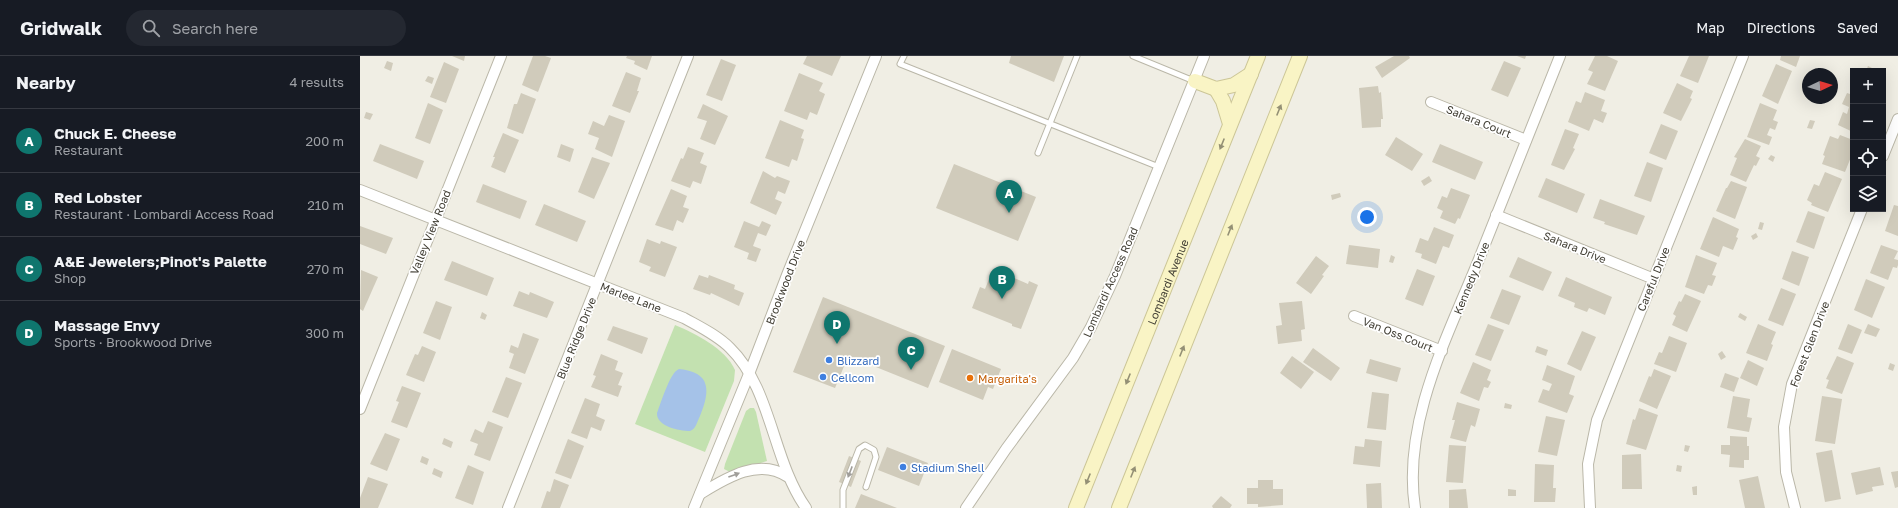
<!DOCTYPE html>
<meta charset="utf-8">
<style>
:root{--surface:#171b24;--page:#242831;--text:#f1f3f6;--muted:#9ea1a6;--line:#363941;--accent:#0f766e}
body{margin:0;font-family:"Golos Text",sans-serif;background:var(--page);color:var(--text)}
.controls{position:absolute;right:12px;top:12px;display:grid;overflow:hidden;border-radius:0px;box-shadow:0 4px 16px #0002}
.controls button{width:36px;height:36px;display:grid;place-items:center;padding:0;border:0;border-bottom:1px solid var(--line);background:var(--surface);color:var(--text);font:20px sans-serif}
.compass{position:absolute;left:1442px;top:12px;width:36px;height:36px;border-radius:50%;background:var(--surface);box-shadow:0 4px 16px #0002;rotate:86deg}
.you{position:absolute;left:1007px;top:161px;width:14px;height:14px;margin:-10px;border:3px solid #fff;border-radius:50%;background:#1a73e8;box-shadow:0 0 0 6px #1a73e833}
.badge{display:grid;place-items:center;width:26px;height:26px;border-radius:50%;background:var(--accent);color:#fff;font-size:13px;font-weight:700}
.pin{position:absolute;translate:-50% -33px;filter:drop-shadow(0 1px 2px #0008)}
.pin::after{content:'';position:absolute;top:21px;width:14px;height:12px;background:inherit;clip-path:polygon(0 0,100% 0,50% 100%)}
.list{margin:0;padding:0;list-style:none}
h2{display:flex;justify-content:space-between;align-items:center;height:52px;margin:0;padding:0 16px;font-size:17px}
h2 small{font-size:13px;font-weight:400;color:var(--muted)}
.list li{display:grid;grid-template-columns:26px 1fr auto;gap:12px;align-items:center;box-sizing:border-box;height:64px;padding:0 16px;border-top:1px solid var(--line)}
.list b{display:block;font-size:15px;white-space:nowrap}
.list p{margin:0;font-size:13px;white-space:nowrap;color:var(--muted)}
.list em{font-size:13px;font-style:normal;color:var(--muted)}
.icon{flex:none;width:22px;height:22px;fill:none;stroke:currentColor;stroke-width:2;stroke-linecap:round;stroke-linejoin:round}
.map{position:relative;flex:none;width:1538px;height:452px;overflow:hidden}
header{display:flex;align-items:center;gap:24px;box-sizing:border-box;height:56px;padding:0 20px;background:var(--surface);border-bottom:1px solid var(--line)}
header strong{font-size:19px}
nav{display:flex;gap:22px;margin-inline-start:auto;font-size:14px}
.search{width:280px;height:36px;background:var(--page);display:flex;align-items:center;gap:10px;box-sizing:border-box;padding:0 14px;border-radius:22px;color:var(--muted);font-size:15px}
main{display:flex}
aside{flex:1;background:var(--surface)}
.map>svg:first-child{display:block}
.green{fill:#c3e1b0}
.water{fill:#a5c2e8}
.building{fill:#d0cbbb}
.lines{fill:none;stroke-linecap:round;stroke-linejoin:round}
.lane-casing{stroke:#bab7a8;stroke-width:7}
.street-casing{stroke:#bab7a8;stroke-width:12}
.secondary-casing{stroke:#ccc697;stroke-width:16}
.lane{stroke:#fff;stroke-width:5}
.street{stroke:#fff;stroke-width:10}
.secondary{stroke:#f9f4c5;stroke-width:14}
.oneway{fill:#949075}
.oneway2{fill:#a09e9a}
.shop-dot{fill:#3f7fe0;stroke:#fff;stroke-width:1.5}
.food-dot{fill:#e8710a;stroke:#fff;stroke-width:1.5}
.labels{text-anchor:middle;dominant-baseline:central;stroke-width:3.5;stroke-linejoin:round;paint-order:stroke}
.street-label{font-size:11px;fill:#413e34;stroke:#fff}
.shop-label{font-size:11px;fill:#366cbe;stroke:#fff;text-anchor:start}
.food-label{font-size:11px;fill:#c56008;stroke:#fff;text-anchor:start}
</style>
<header>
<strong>Gridwalk</strong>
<div class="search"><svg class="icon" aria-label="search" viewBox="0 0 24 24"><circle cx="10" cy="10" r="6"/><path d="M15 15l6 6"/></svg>Search here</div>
<nav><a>Map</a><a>Directions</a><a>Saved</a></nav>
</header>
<main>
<aside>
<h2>Nearby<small>4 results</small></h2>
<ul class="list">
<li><span class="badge">A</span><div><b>Chuck E. Cheese</b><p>Restaurant</p></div><em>200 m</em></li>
<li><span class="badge">B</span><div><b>Red Lobster</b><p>Restaurant · Lombardi Access Road</p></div><em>210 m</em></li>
<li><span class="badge">C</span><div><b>A&amp;E Jewelers;Pinot's Palette</b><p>Shop</p></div><em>270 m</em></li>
<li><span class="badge">D</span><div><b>Massage Envy</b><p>Sports · Brookwood Drive</p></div><em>300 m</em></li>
</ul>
</aside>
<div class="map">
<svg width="1538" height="452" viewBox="0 0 1538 452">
<rect width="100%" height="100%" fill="#f0eee4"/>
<g class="green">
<path d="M315,269C336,278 365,292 375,314L374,325L345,396L275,368Z"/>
<polygon points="390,352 394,352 396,356 407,405 370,416 364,413 365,408 386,355"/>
</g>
<path class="water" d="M319,313C352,316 350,336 340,360C337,366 336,373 330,375C319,375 296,370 297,357C301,347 310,316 319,313Z"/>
<g class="building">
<polygon points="92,0 105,0 104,5"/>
<polygon points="173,0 185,0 191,2 178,36 162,29"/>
<polygon points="267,0 292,0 287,14 274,8 275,5 266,2"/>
<polygon points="447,0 481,0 472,20 443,8"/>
<polygon points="651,0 704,0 694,26 649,7"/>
<polygon points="1034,0 1049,0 1050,2 1022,22 1015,11"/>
<polygon points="1157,0 1166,0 1165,3"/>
<polygon points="1235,0 1247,0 1258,5 1245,35 1227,28 1233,16 1228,14"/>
<polygon points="1329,0 1349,0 1338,27 1320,20"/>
<polygon points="1421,0 1440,0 1436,11 1420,4"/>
<polygon points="361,3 376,9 362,45 346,39"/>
<polygon points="27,5 33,7 31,15 24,12"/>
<polygon points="1144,5 1161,12 1148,41 1131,34"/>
<polygon points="84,6 99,13 86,47 70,41"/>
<polygon points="1416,8 1432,15 1418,48 1402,40"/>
<polygon points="1508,10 1518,15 1506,15"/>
<polygon points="266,16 281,22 277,35 279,35 270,57 252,50"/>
<polygon points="439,17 463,27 459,35 465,38 457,59 450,56 447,64 424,55"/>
<polygon points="68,20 74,22 72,28 65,25"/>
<polygon points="1317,27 1333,35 1330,42 1332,43 1321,65 1303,57"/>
<polygon points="1018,30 1019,37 1021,36 1023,63 1021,63 1021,71 1002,72 999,32"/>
<polygon points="1225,36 1245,44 1241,55 1247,57 1243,67 1234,63 1229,75 1208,66 1216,45 1221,47"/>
<polygon points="161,37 176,43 163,78 147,72 154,48 157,48"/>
<polygon points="1487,37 1493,39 1493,76 1478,69 1483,56 1487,58 1489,51 1482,48"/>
<polygon points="68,47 83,54 70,88 55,82"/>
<polygon points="1400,47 1417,54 1413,64 1418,66 1415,74 1410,72 1407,79 1412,81 1409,89 1387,81"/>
<polygon points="343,48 368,60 355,89 340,83 347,65 337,62"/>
<polygon points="6,56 13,58 10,64 4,62"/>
<polygon points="249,59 265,65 252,101 235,93 239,82 228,78 233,65 244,70"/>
<polygon points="420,64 444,74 441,82 444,83 437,105 432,103 429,111 405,102"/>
<polygon points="1450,64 1455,65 1452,73 1447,72"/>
<polygon points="1301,68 1318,75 1306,104 1289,97"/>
<polygon points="1205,73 1219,78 1213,92 1215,93 1204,114 1191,109"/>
<polygon points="143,77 159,84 145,117 131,111 135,101 133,101"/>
<polygon points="1480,79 1493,84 1493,96 1485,116 1462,108 1465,100 1463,99 1470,80 1478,83"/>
<polygon points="1036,81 1063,98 1052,115 1025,99"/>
<polygon points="1385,83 1401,90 1396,100 1400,102 1396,110 1394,109 1386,126 1370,119 1377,102 1374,101"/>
<polygon points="20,88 64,105 57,123 13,105"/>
<polygon points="201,88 214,93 210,106 197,101"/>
<polygon points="1080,88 1123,106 1115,124 1072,106"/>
<polygon points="328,91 344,97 340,107 347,110 341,128 333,125 330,132 311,125 321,102 323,103"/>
<polygon points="1411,99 1415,101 1413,106 1408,103"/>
<polygon points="232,101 250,107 234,143 218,136"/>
<polygon points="1287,106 1303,112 1291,146 1274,140"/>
<polygon points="594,108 676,141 658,185 576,152"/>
<polygon points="403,115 415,122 417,120 430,125 425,138 418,135 415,143 422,146 416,159 390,147"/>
<polygon points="1465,116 1482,123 1468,156 1451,149 1452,147 1447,144 1454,128 1459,130"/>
<polygon points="1069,120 1072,125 1064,130 1061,125"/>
<polygon points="1186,122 1225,138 1217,157 1178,141"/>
<polygon points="1371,125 1387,131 1375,163 1356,155 1366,132 1367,132"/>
<polygon points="123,128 167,145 160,163 116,146"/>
<polygon points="1091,132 1110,139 1100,163 1098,162 1095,168 1080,162 1083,155 1077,152 1082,140 1087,142"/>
<polygon points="311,133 327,140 323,151 329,153 323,167 317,164 313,175 295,169"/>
<polygon points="980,137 981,141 972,144 971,139"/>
<polygon points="1240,143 1285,160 1277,179 1244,168 1245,166 1233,162"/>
<polygon points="184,148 226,165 217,186 175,169"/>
<polygon points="1534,149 1538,150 1538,180 1525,175"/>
<polygon points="1448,155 1465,161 1454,193 1436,186"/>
<polygon points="1353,161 1379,173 1376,181 1378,182 1373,194 1363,190 1359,201 1340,193"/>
<polygon points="384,165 399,171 402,165 411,169 406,180 398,177 393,190 401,193 396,206 387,203 389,197 374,191"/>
<polygon points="1400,166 1404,167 1402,174 1398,173"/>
<polygon points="0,170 33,182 26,198 0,188"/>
<polygon points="1074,171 1094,179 1089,192 1083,190 1076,208 1061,202 1062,198 1055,196 1060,182 1068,185"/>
<polygon points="1396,177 1398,181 1393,184 1391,180"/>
<polygon points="287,183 300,188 301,185 317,191 305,221 289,215 291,211 279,206"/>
<polygon points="989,189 1020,193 1018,212 986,208"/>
<polygon points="1521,189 1538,195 1534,203 1538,204 1538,209 1537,212 1533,211 1528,224 1510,217"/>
<polygon points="1432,195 1449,201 1439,230 1422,223"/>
<polygon points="1031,199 1035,201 1033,207 1029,206"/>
<polygon points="1336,199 1357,207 1352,219 1356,220 1352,230 1348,229 1344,238 1325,231"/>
<polygon points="956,200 969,210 962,219 964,220 951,238 936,227"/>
<polygon points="1158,201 1192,216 1183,235 1149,221"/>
<polygon points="92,205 134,222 127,240 84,224"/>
<polygon points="633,213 668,228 669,225 678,229 661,273 652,270 652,268 612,252 620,231 625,233"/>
<polygon points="1057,213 1075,220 1063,250 1045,243"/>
<polygon points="1,214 18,221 3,255 0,253"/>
<polygon points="339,219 348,222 349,219 375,229 374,233 384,237 379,250 351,237 350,239 333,233"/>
<polygon points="1206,221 1252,241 1245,259 1229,252 1227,256 1214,251 1215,247 1198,240"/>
<polygon points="1506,223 1525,231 1512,262 1494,254"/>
<polygon points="1421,232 1436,238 1423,270 1408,264"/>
<polygon points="1142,233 1161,240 1149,269 1130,262"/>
<polygon points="159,235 169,239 170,236 194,246 187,262 153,250"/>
<polygon points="1325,238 1341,245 1327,276 1312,269 1316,260 1313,258 1319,245 1321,246"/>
<polygon points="463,241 585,290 568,332 496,303 497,306 486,311 485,308 475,332 433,316"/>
<polygon points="76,245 92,251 80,284 63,277"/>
<polygon points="942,245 945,273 941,274 942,285 918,288 916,270 922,269 919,247"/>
<polygon points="122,256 127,259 125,264 120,262"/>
<polygon points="1380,257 1387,261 1385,265 1378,261"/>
<polygon points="1128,268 1144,274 1131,305 1115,299"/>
<polygon points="1398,268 1416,276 1411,288 1413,289 1407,305 1386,297"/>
<polygon points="1488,268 1502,274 1492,298 1478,293"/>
<polygon points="1508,268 1520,273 1516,281 1504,277"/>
<polygon points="253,270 288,282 282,298 247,284"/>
<polygon points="1222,275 1236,281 1221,315 1207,308"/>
<polygon points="163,277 179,283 165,318 149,312 154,298 149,296 151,289 158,292"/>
<polygon points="1309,280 1327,287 1316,316 1294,308 1299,296 1302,297"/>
<polygon points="62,290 76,296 64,326 46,319 55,298 58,299"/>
<polygon points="1177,290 1188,294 1186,300 1175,296"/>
<polygon points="953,292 980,312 971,325 943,306"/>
<polygon points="592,293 641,313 633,333 628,331 623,344 579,326"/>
<polygon points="1362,295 1366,301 1361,304 1358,298"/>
<polygon points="241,298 258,305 255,314 263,317 258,329 262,330 258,341 231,331 236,320 233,319"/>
<polygon points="932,300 954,316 941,333 920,317"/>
<polygon points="1477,300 1494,307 1482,338 1466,332 1469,324 1466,323"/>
<polygon points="1010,303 1041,312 1037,326 1006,317"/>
<polygon points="1388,304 1404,312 1397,330 1380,322"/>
<polygon points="1113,306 1131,314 1127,324 1131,326 1128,332 1124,331 1119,345 1100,337"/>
<polygon points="1530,307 1535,309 1533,315 1528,313"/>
<polygon points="1187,309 1215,320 1209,338 1214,340 1207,357 1178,346 1183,333 1189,335 1192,328 1182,324"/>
<polygon points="1294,313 1311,320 1297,353 1279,345 1289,320 1291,321"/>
<polygon points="1365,317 1379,322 1374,336 1360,331"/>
<polygon points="146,321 162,327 148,362 132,356"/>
<polygon points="42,330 61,337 47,372 31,366 39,346 36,345"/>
<polygon points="1012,336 1029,338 1026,374 1007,372"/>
<polygon points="1373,340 1390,343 1387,361 1392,362 1389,376 1367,372"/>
<polygon points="1462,340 1482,343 1475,388 1455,385"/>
<polygon points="225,342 240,348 236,360 245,364 241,375 231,371 227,383 211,377"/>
<polygon points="1097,346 1120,353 1115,371 1111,369 1106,386 1090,382 1095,364 1092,364"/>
<polygon points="1145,347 1152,349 1151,353 1144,352"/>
<polygon points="1279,352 1298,359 1286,394 1266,388 1273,363 1275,364"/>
<polygon points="1186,360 1205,364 1197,400 1178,396"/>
<polygon points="128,365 143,371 130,405 114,399 118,388 110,385 115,373 123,377"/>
<polygon points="25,377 40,383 27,415 10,408"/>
<polygon points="1370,380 1387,381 1387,390 1389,390 1389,404 1384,404 1384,412 1369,411 1370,399 1361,398 1361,389 1370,389"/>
<polygon points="84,382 93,386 91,392 82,388"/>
<polygon points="208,383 224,390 211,423 195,417"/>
<polygon points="1005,383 1022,385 1020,411 993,408 995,390 1004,391"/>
<polygon points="1089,389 1106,390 1103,427 1086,426"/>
<polygon points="1325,389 1330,390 1328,396 1324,395"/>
<polygon points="527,391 568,407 559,430 518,414"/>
<polygon points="1472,394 1481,443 1465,446 1456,397"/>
<polygon points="1281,398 1282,433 1262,433 1262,399"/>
<polygon points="62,400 69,403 67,409 60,406"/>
<polygon points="489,400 501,405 491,431 479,426"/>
<polygon points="1175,408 1194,409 1193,432 1196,432 1195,446 1174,446"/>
<polygon points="108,409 124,416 113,449 95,442"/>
<polygon points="1317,409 1322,410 1321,416 1316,415"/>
<polygon points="1520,411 1524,429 1512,431 1513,435 1496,439 1491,417"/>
<polygon points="74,412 83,416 81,422 72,418"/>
<polygon points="1538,415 1538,431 1535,432 1531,416"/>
<polygon points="1398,420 1405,452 1385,452 1379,424"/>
<polygon points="8,421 28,428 18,452 0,452 0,442"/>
<polygon points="194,423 209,429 200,452 181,452 187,435 190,436"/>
<polygon points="898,424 913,424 913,433 923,433 923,449 898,451 898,448 887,448 887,432 898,432"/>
<polygon points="1021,427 1022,452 1007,452 1006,428"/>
<polygon points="1337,430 1337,439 1333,439 1332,431"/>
<polygon points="1106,433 1108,452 1089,452 1089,434"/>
<polygon points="1148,433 1156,434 1156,440 1148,440"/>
<polygon points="501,438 537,452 495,452"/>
<polygon points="861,440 872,449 870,452 853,452 852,450"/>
</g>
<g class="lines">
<defs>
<g id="lane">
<polyline points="544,0 540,8 799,111"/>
<polyline points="773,0 834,25"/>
<polyline points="678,97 717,0"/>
<polyline points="483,452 483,434 499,393 505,389 514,394 516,401 506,431"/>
</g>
<g id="street">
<polyline points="1071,46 1166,84"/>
<polyline points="1523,100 1538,63"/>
<path d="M0,134L324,262C340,271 357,279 370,292C412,333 412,404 446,452"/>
<polyline points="1136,159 1294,223"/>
<polyline points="994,260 1082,295"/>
<polyline points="0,353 141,0"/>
<path d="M340,438C366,422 399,401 428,421"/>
<polyline points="148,452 328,0"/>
<polyline points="334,452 389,318 427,219 516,0"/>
<polyline points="606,452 646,393 713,302 731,271 755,220 844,0"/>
<path d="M1055,452C1042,366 1088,280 1119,203C1146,135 1173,68 1200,0"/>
<polyline points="1230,452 1228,408 1237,364 1383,0"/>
<polyline points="1435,452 1426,416 1424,371 1432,328 1502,153"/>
</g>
<g id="secondary">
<polyline points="835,25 856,33 874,29 891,18"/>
<polyline points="856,33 863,45 870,68"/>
<path id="s1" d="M716,452L898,0"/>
<polyline points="759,452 940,0"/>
</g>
</defs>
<use href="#lane" class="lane-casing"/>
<use href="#street" class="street-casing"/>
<use href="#secondary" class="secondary-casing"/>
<use href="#lane" class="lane"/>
<use href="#street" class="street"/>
<use href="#secondary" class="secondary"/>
</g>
<defs><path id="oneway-solid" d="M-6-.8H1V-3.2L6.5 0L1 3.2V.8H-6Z"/></defs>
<g class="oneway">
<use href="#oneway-solid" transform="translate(919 54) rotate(-68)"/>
<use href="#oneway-solid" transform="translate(862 88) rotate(112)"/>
<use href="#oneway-solid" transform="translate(870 174) rotate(-68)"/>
<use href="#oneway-solid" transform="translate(822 295) rotate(-68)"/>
<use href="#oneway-solid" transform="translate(768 323) rotate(112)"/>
<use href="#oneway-solid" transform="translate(773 416) rotate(-68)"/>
<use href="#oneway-solid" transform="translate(728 423) rotate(112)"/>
</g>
<g class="oneway2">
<use href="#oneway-solid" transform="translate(490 416) rotate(111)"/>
<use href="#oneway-solid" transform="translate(374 419) rotate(-20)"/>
</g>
<g class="shop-dot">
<circle cx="469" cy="304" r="4"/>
<circle cx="463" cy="321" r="4"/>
<circle cx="543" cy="411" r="4"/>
</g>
<circle class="food-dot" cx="610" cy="322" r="4"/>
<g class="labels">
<g class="street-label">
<text transform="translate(1119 65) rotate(22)">Sahara Court</text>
<text transform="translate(70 176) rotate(-68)">Valley View Road</text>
<text transform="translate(1215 191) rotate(22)">Sahara Drive</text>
<text transform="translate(1111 222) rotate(-68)">Kennedy Drive</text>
<text transform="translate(1293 223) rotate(-68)">Careful Drive</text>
<text transform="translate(425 226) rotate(-69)">Brookwood Drive</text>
<text transform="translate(750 226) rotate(-66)">Lombardi Access Road</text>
<text stroke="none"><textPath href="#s1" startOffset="244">Lombardi Avenue</textPath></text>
<text transform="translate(271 241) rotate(21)">Marlee Lane</text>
<text transform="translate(1038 278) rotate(22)">Van Oss Court</text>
<text transform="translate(216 282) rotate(-68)">Blue Ridge Drive</text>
<text transform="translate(1449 288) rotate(-69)">Forest Glen Drive</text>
</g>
<g class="shop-label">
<text x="477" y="304">Blizzard</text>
<text x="471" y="321">Cellcom</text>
<text x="551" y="411">Stadium Shell</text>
</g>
<g class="food-label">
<text x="618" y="322">Margarita's</text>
</g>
</g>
</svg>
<div class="controls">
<button>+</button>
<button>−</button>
<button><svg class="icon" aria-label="locate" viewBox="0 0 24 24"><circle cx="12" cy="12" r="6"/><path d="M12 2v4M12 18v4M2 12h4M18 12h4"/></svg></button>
<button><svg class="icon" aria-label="layers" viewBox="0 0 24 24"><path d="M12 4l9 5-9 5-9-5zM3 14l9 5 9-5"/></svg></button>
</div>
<svg class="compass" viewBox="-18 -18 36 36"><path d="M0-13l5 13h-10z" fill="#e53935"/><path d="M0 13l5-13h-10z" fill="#9ea1a6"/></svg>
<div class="you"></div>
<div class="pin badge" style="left:649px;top:157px">A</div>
<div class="pin badge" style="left:642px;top:243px">B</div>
<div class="pin badge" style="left:551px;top:314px">C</div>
<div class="pin badge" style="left:477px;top:288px">D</div>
</div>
</main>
